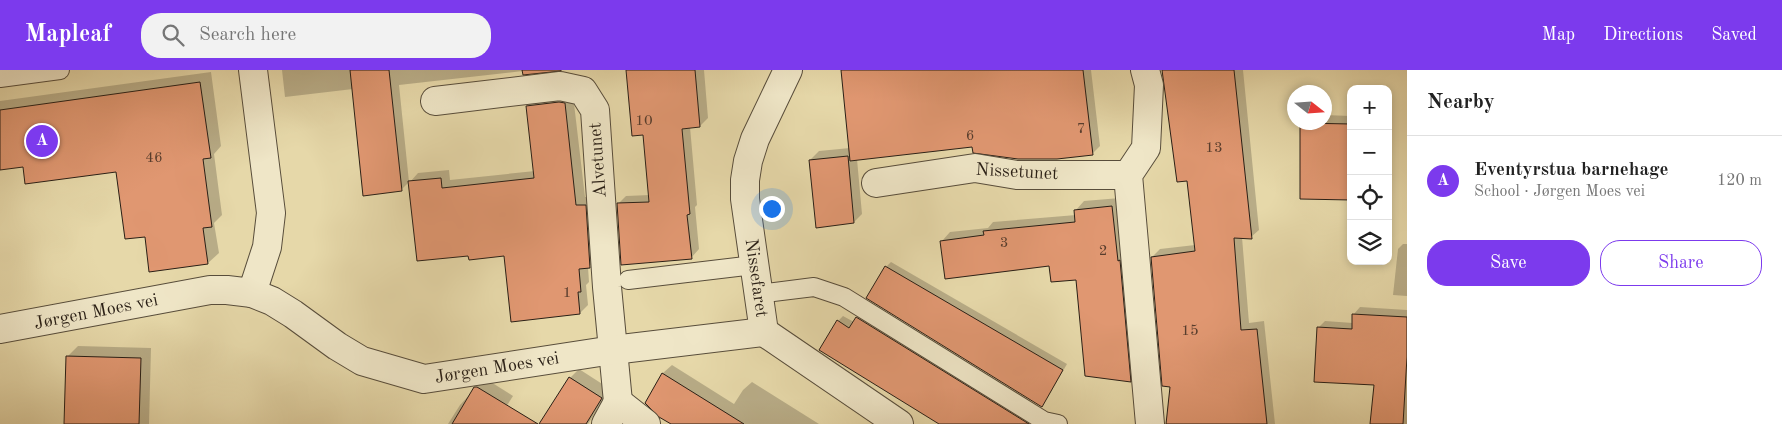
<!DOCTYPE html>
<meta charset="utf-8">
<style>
:root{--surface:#fff;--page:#f2f2f2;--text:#222;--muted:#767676;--line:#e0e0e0;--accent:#7c3aed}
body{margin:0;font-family:"Old Standard TT",serif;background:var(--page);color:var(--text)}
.controls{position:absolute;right:15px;top:15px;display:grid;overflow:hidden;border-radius:10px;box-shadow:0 2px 8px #0003}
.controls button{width:45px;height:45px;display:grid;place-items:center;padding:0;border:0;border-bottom:1px solid var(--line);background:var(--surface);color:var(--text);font:25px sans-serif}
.compass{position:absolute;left:1287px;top:15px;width:45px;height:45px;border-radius:50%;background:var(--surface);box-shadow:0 2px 8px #0003;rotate:107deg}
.you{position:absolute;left:771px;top:138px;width:18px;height:18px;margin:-12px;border:4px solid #fff;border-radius:50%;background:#1a73e8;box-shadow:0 0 0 8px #1a73e833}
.badge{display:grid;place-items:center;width:32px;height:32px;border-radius:50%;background:var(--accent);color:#fff;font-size:16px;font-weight:700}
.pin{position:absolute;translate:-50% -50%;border:2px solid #fff;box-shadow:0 1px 5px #0006}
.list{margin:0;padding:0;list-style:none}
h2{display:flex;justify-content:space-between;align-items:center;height:65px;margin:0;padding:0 20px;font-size:21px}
h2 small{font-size:16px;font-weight:400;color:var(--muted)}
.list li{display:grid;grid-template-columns:32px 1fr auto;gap:15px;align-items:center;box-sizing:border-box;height:90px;padding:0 20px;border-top:1px solid var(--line)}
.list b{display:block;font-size:19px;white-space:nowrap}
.list p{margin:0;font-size:16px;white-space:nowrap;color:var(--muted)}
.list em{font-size:16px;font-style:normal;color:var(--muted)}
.actions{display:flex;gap:10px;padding:15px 20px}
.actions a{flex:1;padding:11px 0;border:1px solid var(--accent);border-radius:20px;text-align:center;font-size:18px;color:var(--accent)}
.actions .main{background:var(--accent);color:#fff}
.icon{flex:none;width:28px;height:28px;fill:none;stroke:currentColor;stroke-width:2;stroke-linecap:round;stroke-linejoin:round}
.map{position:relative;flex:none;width:1407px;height:354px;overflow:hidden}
header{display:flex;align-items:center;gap:30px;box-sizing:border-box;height:70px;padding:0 25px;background:var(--accent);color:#fff}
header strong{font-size:24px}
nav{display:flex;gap:28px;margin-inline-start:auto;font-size:18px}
.search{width:350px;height:45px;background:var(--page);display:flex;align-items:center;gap:12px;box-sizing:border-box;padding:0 18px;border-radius:20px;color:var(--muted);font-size:19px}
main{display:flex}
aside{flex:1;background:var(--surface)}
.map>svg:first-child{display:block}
.shadow{fill:#0003}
.building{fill:#e09771;stroke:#291f16}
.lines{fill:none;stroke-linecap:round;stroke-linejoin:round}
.service-casing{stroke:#584d3b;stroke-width:20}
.minor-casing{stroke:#584d3b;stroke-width:30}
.service{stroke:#efe6c7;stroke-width:18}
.minor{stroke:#efe6c7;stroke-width:28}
.labels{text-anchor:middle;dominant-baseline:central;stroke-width:5;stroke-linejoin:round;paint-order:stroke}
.number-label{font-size:15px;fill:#573d2d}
.street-label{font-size:18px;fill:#291f16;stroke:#efe6c7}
</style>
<header>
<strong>Mapleaf</strong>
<div class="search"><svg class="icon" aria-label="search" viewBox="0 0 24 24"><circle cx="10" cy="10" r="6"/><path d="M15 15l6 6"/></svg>Search here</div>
<nav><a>Map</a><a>Directions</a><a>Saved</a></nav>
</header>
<main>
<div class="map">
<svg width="1407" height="354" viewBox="0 0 1407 354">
<rect width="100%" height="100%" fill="#e6d8a9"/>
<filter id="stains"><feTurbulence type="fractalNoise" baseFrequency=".004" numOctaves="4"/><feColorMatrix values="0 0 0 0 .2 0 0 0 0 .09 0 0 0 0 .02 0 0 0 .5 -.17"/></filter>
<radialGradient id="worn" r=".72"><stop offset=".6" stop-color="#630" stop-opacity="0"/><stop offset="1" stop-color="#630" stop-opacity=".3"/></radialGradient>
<g class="shadow">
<polygon points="282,0 552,0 523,1 399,15 409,112 401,120 353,19 285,27"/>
<polygon points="627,0 704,0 708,48 700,56 690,57 697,135 695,137 699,179 691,188 618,134 626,126 650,125 644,63"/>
<polygon points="842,0 1091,0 1100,76 1092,84 973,75 857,89 862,144 854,152 810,90 819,81 850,78"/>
<polygon points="1163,0 1243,0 1259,160 1251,167 1242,167 1249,253 1264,251 1275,354 1179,354 1171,316 1152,187 1160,179 1195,175 1188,110"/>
<polygon points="211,2 221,76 214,84 222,145 214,153 219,183 208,193 146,165 118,101 24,95 0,99 0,31"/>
<polygon points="573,25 585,127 594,127 598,189 588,197 589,212 586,215 588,235 580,243 506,184 469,185 410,112 418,103 449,100 450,110 535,101 527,36 536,28"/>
<polygon points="1324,45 1351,46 1351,128 1301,54 1303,52 1324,52"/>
<polygon points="1120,128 1139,302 1130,311 1077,209 1050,195 942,171 950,162 988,158 993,152 1076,145 1076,140 1084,131"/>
<polygon points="1403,174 1407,174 1407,226 1393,225 1398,179"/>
<polygon points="891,192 1067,294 1046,330 1041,335 886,197"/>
<polygon points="1360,237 1407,240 1407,354 1371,354 1375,314 1318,258 1325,251 1353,253 1354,244"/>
<polygon points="862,242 1033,354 942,354 838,251 843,246 854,252"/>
<polygon points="78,276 151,278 149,354 66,354 67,287"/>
<polygon points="672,295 734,334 743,320 752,312 819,354 673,354 647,333 663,303"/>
<polygon points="579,299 610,319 588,354 541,354 570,308"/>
<polygon points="484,309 486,309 513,326 495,354 448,354 460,335"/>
</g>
<g class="building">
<polygon points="350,0 389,0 402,121 363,126"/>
<polygon points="522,0 561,0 561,1 523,5"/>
<polygon points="626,0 695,0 700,57 682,59 690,144 687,145 692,189 621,195 617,133 649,132 643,65 632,66"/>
<polygon points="841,0 1083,0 1093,85 1057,89 1018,89 973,83 972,77 850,91"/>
<polygon points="1162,0 1234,0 1252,169 1234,168 1241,260 1257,259 1267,354 1166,354 1170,317 1162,316 1151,187 1195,181 1187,111 1177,112"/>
<polygon points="200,12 211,88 203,89 212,157 203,158 208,194 149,202 145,167 125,169 116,102 25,114 23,97 0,100 0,40"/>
<polygon points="559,32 565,33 576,135 586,135 590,198 579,199 581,222 578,222 580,244 511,252 504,186 469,190 468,186 417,191 408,111 441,108 442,118 534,108 526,36"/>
<polygon points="1300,53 1351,54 1351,130 1300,129"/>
<polygon points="848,86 854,153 816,158 809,90"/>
<polygon points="1112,136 1118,191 1120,190 1131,312 1085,306 1076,210 1051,212 1049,196 945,209 940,171 984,165 983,161 1075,152 1074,140"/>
<polygon points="885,196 1063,300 1042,337 866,228"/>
<polygon points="1352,244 1407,247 1407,287 1403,354 1370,354 1374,315 1314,312 1317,257 1352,259"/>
<polygon points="856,247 1029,354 939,354 819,280 837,250 849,258"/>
<polygon points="66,286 141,288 139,354 64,354"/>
<polygon points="662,303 744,354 671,354 659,347 645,333"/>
<polygon points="569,307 602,328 586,354 539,354"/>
<polygon points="474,317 477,317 538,354 452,354"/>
</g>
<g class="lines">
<defs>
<g id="service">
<polyline points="0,8 60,0"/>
<polyline points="628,210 754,195"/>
<polyline points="758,224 814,217 844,227 1044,351 1058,354"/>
</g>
<g id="minor">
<polyline points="788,0 755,69 748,91 745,110 745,129 764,262 899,354"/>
<polyline points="1145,0 1149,15 1146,78 1128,105 1150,354"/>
<polyline points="435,31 560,16 583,21 595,40 607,217 618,332"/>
<polyline points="876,113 975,98 1017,105 1128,105"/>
<polyline points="252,223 272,231 293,244 337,276 362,291 424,309 613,280 764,262"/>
<polyline points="0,259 210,220 227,220 252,223 267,177 271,143 253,0"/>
<polyline points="618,332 646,354"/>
<polyline points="606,354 618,332"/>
</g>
</defs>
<use href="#service" class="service-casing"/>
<use href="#minor" class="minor-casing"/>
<use href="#service" class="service"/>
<use href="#minor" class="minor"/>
</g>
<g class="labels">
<g class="number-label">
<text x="644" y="51">10</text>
<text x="1081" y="59">7</text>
<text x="970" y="66">6</text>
<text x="1214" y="78">13</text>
<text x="154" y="88">46</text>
<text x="1004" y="173">3</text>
<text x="1103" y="181">2</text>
<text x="567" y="223">1</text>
<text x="1190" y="261">15</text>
</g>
<g class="street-label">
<text transform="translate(598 90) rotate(-94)">Alvetunet</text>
<text transform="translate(1017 102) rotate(3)">Nissetunet</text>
<text transform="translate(756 208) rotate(82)">Nissefaret</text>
<text transform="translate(96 242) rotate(-11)">Jørgen Moes vei</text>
<text transform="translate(497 298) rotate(-9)">Jørgen Moes vei</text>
</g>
</g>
<rect width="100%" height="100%" filter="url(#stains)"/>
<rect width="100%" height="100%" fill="url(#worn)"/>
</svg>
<div class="controls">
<button>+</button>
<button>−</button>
<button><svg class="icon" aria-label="locate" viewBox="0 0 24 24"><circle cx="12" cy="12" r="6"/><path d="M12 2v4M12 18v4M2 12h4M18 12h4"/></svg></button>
<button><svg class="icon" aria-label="layers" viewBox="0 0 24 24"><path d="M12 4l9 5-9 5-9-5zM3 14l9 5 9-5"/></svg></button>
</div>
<svg class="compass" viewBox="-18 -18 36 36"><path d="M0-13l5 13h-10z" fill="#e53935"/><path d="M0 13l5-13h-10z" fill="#767676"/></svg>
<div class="you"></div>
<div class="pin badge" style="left:42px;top:71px">A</div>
</div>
<aside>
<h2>Nearby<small></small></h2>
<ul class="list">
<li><span class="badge">A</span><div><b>Eventyrstua barnehage</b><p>School · Jørgen Moes vei</p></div><em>120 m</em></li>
</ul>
<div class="actions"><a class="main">Save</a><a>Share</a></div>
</aside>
</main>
